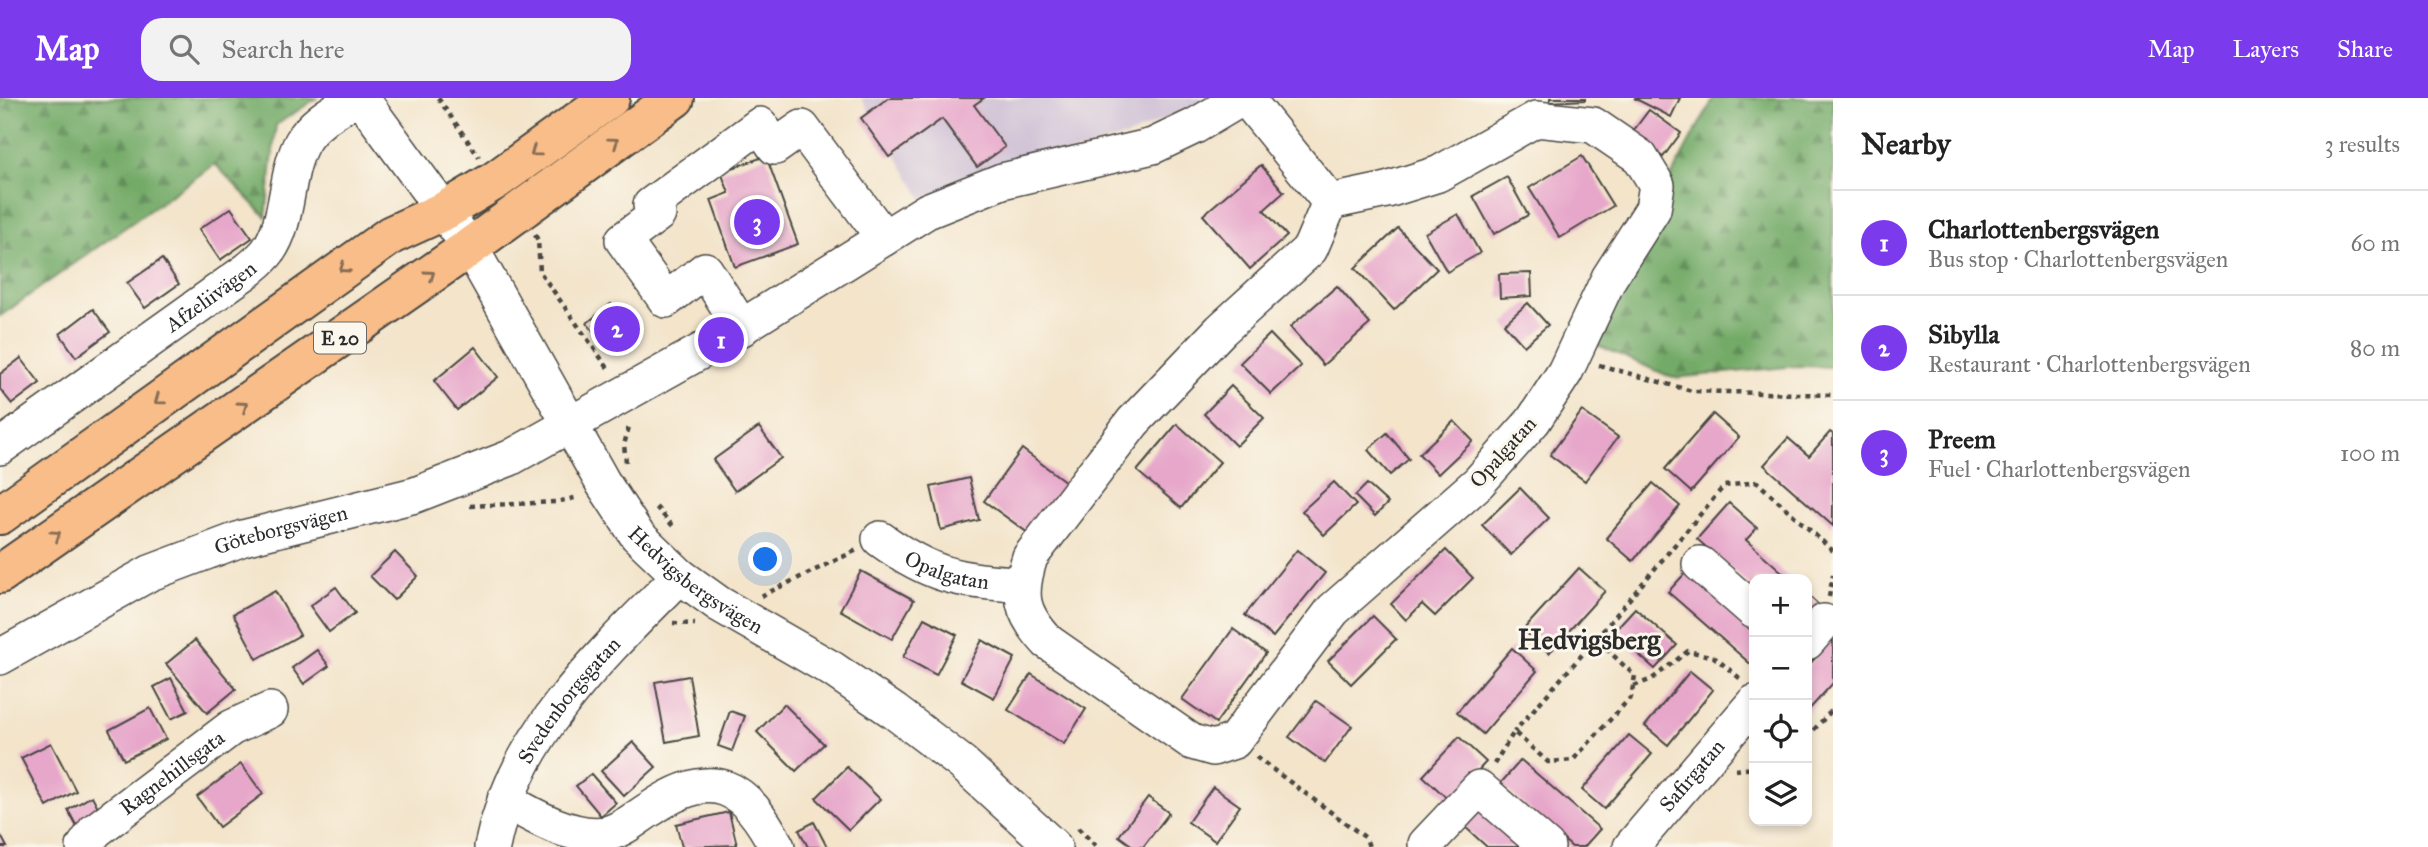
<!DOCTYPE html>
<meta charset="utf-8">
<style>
:root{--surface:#fff;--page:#f2f2f2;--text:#222;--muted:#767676;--line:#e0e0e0;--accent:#7c3aed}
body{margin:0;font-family:"IM FELL Great Primer",serif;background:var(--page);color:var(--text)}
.controls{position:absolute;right:21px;bottom:21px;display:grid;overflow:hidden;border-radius:14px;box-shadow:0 4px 10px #0003}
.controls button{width:63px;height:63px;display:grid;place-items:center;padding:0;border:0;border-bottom:2px solid var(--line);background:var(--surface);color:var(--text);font:35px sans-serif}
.you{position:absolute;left:766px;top:462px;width:24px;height:24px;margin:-18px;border:5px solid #fff;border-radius:50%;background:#1a73e8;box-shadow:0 0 0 10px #1a73e833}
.badge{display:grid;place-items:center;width:46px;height:46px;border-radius:50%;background:var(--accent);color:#fff;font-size:23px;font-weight:700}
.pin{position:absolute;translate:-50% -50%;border:4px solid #fff;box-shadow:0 2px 7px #0006}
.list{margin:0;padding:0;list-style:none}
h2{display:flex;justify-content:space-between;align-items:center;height:91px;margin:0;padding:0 28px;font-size:30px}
h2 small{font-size:23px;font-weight:400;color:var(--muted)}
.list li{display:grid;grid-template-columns:46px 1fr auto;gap:21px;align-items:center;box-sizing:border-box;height:105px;padding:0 28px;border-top:2px solid var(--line)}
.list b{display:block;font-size:26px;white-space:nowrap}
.list p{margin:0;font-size:23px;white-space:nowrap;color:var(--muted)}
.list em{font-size:23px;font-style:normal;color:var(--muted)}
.icon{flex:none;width:38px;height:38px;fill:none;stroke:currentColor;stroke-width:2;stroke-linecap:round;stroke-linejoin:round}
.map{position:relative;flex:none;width:1833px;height:749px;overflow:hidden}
header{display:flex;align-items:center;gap:42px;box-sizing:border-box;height:98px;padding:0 35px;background:var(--accent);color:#fff}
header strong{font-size:33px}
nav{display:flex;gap:38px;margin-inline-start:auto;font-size:24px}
.search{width:490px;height:63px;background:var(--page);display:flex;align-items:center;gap:18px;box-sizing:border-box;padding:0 24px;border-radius:21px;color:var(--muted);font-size:26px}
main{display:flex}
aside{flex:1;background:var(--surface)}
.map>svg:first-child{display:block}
.industrial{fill:#ccbed4}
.forest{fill:url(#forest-firs);stroke:#4f6a4a;stroke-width:2}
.building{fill:#e7a7ca}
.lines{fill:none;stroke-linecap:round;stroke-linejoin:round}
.minor-casing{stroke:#494743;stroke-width:38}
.highway-casing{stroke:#494743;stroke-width:42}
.path{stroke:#494743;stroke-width:4.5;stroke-dasharray:5 5;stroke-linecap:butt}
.minor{stroke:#fff;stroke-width:35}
.highway{stroke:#f8bd88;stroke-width:38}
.oneway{stroke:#876d55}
.labels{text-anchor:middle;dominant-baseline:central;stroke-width:6;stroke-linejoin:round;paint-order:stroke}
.shield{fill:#fbf7ec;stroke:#696865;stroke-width:2}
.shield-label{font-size:19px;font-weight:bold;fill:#2b2b2b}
.street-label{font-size:21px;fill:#2b2b2b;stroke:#fbf7ec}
.district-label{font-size:28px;font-weight:bold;fill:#2b2b2b;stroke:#fbf7ec}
</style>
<header>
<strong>Map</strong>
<div class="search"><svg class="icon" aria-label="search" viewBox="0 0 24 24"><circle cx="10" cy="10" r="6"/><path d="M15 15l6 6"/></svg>Search here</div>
<nav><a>Map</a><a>Layers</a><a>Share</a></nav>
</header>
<main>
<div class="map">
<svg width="1833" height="749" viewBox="0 0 1833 749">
<defs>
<pattern id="forest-firs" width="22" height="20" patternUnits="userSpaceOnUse" patternTransform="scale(1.75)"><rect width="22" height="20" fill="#73aa68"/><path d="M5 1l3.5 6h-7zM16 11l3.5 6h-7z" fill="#5f8b56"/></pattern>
</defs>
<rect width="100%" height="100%" fill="#fbf7ec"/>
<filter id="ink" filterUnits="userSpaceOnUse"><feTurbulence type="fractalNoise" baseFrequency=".0143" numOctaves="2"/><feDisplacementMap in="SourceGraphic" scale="14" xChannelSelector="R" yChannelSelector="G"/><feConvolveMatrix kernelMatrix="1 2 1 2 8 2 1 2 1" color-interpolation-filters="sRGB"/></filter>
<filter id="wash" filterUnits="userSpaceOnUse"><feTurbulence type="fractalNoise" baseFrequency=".00686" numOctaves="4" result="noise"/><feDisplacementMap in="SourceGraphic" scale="28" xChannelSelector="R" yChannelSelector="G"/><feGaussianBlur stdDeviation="1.57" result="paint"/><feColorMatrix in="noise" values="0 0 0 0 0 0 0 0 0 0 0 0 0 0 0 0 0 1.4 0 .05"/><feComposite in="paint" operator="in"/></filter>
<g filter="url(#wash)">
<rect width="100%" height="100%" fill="#f3e4ca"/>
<polygon class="industrial" points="861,0 1211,0 1130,37 922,100"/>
<g class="forest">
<polygon points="0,0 317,0 276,27 266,119 215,66 0,218"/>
<path d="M1714,0H1833V269L1798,268L1673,280L1597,247C1630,161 1668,79 1714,0Z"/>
</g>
<g id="blocks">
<g class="building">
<polygon points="888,0 984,0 974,7 1005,49 977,69 942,21 889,59 861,20"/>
<polygon points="1550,0 1585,0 1585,2 1550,4"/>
<polygon points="1634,0 1680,0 1671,19"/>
<polygon points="1649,12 1681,35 1663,59 1631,36"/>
<polygon points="766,58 798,146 735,169 711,102 729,95 721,74"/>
<polygon points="1582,58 1613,108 1560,140 1529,90"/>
<polygon points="1261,67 1284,94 1264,112 1287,138 1250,171 1203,117"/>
<polygon points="1507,79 1528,117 1494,136 1473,98"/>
<polygon points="231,110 252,140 220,162 199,131"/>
<polygon points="1458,116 1480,155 1447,174 1425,135"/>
<polygon points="1398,130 1437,171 1394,212 1355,170"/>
<polygon points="162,161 179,186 145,210 127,185"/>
<polygon points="1531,175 1532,198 1500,200 1499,176"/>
<polygon points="1337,188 1370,226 1323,267 1290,229"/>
<polygon points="1528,205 1548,227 1524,248 1504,226"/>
<polygon points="611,206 633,233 609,253 587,225"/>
<polygon points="93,211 110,234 76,259 60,236"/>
<polygon points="1270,236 1301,268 1271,296 1240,265"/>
<polygon points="475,249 498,279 457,312 434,283"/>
<polygon points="21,260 40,285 12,306 0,291 0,276"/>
<polygon points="1231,288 1264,320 1236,348 1204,316"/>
<polygon points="1582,313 1618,339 1585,383 1550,357"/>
<polygon points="1713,316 1739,339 1691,394 1665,371"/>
<polygon points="1454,323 1473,343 1438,376 1419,356"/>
<polygon points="1177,326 1220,364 1181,410 1137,373"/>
<polygon points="759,329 781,360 735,393 713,362"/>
<polygon points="1830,334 1833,336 1833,428 1764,367 1788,340 1809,358"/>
<polygon points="1387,335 1409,361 1390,377 1368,352"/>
<polygon points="1022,351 1066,384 1028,435 984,403"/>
<polygon points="969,380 979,422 941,432 931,389"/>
<polygon points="1334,384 1356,407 1324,437 1302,413"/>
<polygon points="1653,385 1680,408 1633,463 1606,440"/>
<polygon points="1367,386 1388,405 1375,418 1355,398"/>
<polygon points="1520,390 1549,420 1511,457 1482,427"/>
<polygon points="1729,405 1757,430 1746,442 1790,481 1754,481 1754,491 1697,441"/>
<polygon points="1297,452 1325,475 1273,539 1245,517"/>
<polygon points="1446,452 1473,480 1435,518 1422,506 1406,522 1391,506"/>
<polygon points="395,454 418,478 394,502 370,478"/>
<polygon points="1579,470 1605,493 1549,555 1523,532"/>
<polygon points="1688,472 1754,529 1754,569 1668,494"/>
<polygon points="861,473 914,502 892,541 840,512"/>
<polygon points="336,489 355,515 329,534 310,508"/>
<polygon points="275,493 300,537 257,561 233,516"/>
<polygon points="1807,496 1822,510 1807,527"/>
<polygon points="1635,510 1677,547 1655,571 1613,534"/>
<polygon points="1373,518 1396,541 1351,586 1328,563"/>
<polygon points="924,520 957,537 936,577 903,559"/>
<polygon points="1233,531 1266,555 1216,625 1182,601"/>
<polygon points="1833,540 1833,585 1807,614 1807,569"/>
<polygon points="195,542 236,591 207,615 166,566"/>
<polygon points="982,542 1015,560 994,600 961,582"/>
<polygon points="1512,550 1537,573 1483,636 1457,614"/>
<polygon points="317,552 329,568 304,586 292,570"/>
<polygon points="1690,573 1713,592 1668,647 1645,628"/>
<polygon points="1031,576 1086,611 1064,646 1008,612"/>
<polygon points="689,578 699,638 666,644 655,584"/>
<polygon points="171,580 188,613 171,621 154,589"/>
<polygon points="1316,603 1352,628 1325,665 1289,639"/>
<polygon points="784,606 824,646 796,673 757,634"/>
<polygon points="150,610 166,641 124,662 109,632"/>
<polygon points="730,613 745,618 732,653 718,648"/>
<polygon points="1629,637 1652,656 1604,711 1582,692"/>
<polygon points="1459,639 1486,664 1450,703 1423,678"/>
<polygon points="633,644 656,669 624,698 601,673"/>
<polygon points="51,645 76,693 47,709 21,660"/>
<polygon points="1521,662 1600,731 1584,749 1572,749 1500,686"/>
<polygon points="241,666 263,696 219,729 197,699"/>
<polygon points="847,669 880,701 849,732 816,700"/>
<polygon points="591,676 616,705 601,718 576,688"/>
<polygon points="1213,689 1240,708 1215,743 1188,724"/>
<polygon points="92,698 100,713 76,727 68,712"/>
<polygon points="1148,699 1169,715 1143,749 1134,749 1119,738"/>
<polygon points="1484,705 1523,749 1487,749 1464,728"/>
<polygon points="729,714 737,747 682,749 676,726"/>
<polygon points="814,724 827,749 808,749 799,732"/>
<polygon points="0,736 7,749 0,749"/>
</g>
</g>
</g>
<g filter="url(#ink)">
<use href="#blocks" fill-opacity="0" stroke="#494743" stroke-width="2"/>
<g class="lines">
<defs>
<g id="minor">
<path id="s1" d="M361,0L470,149L603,385L637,437L680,478L719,506L832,571L895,614L962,665L1054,749"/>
<polyline points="1246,0 1330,104"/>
<path d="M1536,21L1593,27L1640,59L1657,87L1653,111L1609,180L1565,274L1533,323L1478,385L1333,512L1234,643L1213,650L1192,644L1048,544C1020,514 1018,497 1030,459L1133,324L1221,232L1310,151L1330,104L1387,92L1438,76Z"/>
<polyline points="742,230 705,172 666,202 623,142 658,116 651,107 760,27 775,49 802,30 884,140"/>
<path id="s2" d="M0,349L248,172C255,166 263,160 268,153C290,122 284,77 302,44C314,23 337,12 356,0"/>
<path id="s3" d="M880,441C930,477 960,484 1022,486"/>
<polyline points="1700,466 1754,513"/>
<polyline points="1807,544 1824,524"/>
<path id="s4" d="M0,559L150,475L243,440L415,397L510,360L721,242L927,113L1002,83L1153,48L1195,28L1242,0"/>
<path d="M505,702C533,718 572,741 605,736C622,733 637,719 652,710C714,668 745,687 777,749"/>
<polyline points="1426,746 1479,690 1547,749"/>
<path id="s5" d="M84,749L95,733L231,630L270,612"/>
<path id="s6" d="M492,749C514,638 603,555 680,478"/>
<path id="s7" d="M1631,749L1754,605"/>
</g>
<g id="highway">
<polyline points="0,417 391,137 446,112 496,82 610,0"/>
<polyline points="0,476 470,149 675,0"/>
</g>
</defs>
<use href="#minor" class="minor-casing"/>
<use href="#highway" class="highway-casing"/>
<g class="path">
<polyline points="438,0 479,59"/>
<polyline points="535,137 538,142 540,174 610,273"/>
<polyline points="1599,267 1692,293 1833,297"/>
<polyline points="626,364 624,347 630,325"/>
<polyline points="470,408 556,404 579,399"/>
<polyline points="656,409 673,428"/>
<polyline points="761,498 857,452"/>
<polyline points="1829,499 1833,477"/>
<polyline points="673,525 695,526"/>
<polyline points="1596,541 1724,388 1757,384 1833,453"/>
<polyline points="1634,588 1652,581 1688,553 1714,559 1742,582"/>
<polyline points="1807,639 1833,611"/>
<polyline points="1256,659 1366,740 1369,749"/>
<polyline points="1494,666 1514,634 1548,664 1573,662 1631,599 1635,578 1596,541 1514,634"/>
<polyline points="1735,672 1754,670"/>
<polyline points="1078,730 1097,749"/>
</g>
<use href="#minor" class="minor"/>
<use href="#highway" class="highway"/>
</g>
<defs><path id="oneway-chevron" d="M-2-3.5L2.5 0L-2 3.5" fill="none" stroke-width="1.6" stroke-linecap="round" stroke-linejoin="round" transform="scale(1.75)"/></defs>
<g class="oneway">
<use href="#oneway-chevron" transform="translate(614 44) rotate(-36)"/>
<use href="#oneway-chevron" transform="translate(535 54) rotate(144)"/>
<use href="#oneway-chevron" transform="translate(344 170) rotate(145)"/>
<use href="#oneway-chevron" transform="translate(430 177) rotate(-35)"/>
<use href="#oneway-chevron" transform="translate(159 302) rotate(144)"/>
<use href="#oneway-chevron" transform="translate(243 308) rotate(-35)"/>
<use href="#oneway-chevron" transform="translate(56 437) rotate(-34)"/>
</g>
</g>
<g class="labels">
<rect class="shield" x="314" y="224.5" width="52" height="31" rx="5"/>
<g class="shield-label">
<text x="340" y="240">E 20</text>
</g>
<g class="street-label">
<text stroke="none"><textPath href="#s2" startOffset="259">Afzeliivägen</textPath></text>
<text transform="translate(1503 354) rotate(-48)">Opalgatan</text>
<text stroke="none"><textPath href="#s4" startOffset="310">Göteborgsvägen</textPath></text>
<text stroke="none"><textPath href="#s3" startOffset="75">Opalgatan</textPath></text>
<text stroke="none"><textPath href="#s1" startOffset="592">Hedvigsbergsvägen</textPath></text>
<text stroke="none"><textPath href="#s6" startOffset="168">Svedenborgsgatan</textPath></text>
<text stroke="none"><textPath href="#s5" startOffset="116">Ragnehillsgata</textPath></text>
<text stroke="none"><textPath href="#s7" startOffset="94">Safirgatan</textPath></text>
</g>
<g class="district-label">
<text x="1589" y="541">Hedvigsberg</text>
</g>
</g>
</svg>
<div class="controls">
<button>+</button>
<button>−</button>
<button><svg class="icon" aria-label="locate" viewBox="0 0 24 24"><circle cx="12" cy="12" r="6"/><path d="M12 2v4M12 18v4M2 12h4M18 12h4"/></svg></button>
<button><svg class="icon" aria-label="layers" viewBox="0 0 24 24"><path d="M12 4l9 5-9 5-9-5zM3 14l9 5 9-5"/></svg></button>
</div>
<div class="you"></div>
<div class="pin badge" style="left:721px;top:242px">1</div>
<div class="pin badge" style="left:617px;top:231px">2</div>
<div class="pin badge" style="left:757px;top:124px">3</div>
</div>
<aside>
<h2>Nearby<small>3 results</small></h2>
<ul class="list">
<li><span class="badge">1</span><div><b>Charlottenbergsvägen</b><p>Bus stop · Charlottenbergsvägen</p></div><em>60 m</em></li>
<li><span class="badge">2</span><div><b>Sibylla</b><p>Restaurant · Charlottenbergsvägen</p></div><em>80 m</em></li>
<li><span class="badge">3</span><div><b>Preem</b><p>Fuel · Charlottenbergsvägen</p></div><em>100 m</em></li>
</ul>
</aside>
</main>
